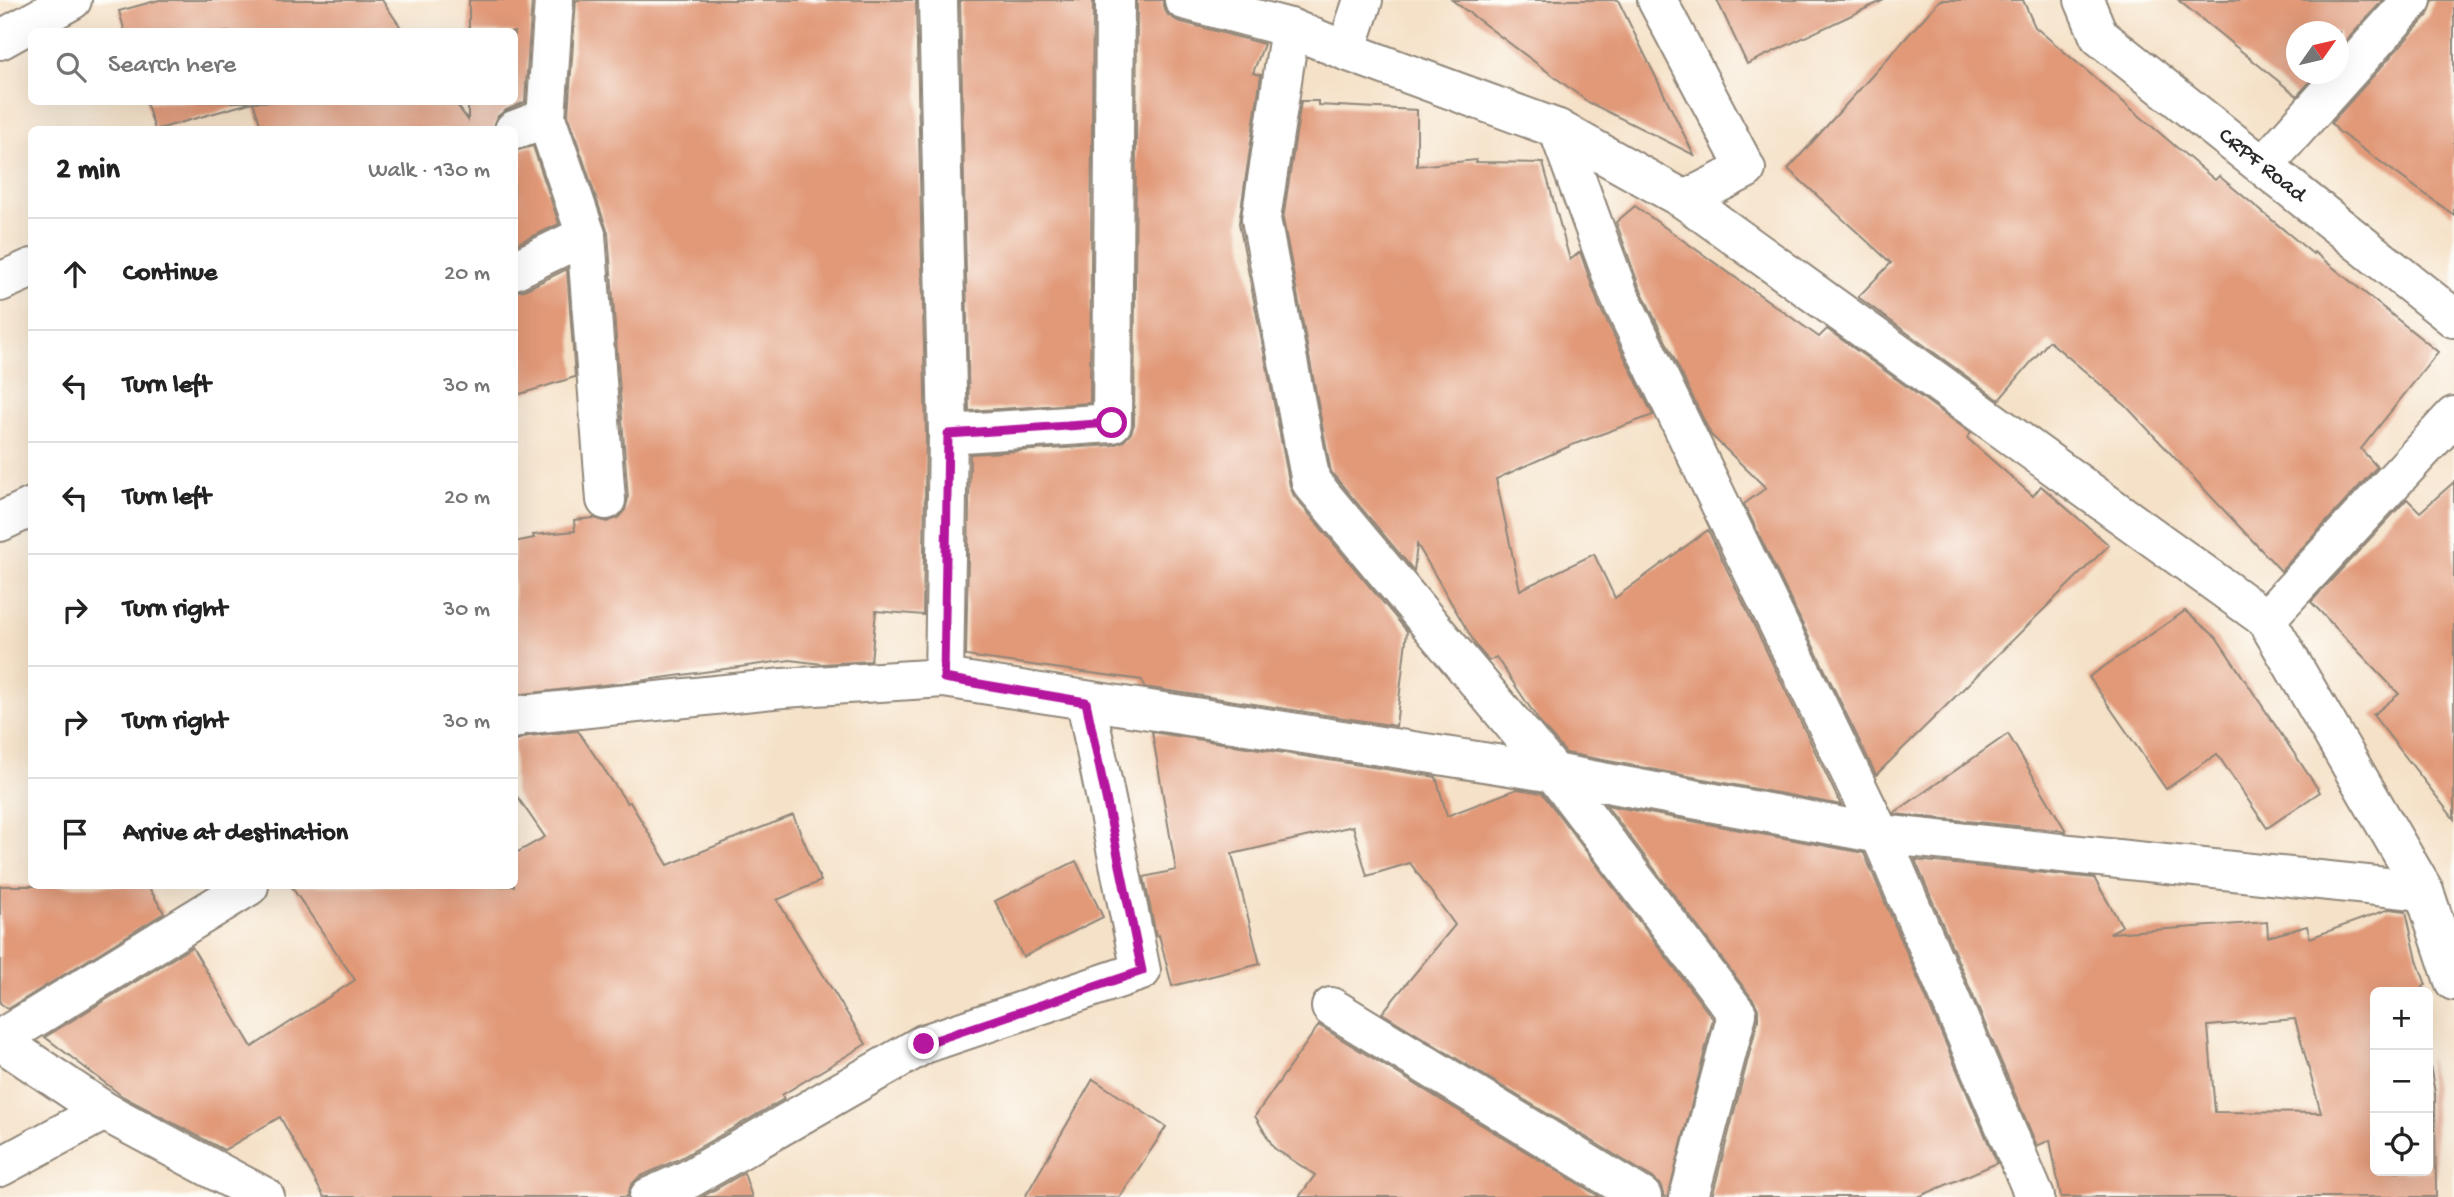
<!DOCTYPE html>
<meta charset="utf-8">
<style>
:root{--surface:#fff;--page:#f6f6f6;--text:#222;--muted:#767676;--line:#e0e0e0}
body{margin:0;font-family:"Gochi Hand",sans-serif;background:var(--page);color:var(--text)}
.controls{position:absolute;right:21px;bottom:21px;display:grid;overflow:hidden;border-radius:10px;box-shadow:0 7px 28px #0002}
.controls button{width:63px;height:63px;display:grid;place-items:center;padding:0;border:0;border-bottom:2px solid var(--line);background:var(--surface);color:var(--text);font:35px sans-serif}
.compass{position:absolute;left:2286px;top:21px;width:63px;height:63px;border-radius:50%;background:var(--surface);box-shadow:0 7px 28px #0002;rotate:56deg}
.stop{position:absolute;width:21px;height:21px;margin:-16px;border:5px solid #b5179e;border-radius:50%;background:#fff}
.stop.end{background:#b5179e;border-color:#fff;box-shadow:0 2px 7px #0008}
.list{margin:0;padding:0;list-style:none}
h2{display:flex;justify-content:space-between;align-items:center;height:91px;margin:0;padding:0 28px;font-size:30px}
h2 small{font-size:23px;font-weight:400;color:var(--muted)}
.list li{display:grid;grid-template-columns:46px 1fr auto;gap:21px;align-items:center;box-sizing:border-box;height:112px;padding:0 28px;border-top:2px solid var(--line)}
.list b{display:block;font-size:26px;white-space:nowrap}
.list em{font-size:23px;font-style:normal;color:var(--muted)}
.icon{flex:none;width:38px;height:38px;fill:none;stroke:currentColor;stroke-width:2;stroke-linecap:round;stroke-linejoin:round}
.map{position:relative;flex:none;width:2454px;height:1197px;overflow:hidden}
.search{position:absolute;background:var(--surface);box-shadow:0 7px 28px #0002;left:28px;top:28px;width:490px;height:77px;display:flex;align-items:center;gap:18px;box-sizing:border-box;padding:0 24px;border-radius:10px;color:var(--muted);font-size:26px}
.panel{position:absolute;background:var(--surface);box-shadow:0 7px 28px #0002;left:28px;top:126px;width:490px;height:763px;border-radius:10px}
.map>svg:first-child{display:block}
.building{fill:#e19978;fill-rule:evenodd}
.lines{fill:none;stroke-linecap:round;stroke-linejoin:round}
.minor-casing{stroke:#908679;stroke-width:42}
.tertiary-casing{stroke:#908679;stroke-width:42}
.minor{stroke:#fff;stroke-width:38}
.tertiary{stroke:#fff;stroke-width:38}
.route{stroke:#b5179e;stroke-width:9}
.labels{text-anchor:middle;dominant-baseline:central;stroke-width:5;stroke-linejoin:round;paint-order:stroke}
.street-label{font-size:23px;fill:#2b2b2b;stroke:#fdfcf7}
</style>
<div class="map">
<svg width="2454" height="1197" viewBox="0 0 2454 1197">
<rect width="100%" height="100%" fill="#fdfcf7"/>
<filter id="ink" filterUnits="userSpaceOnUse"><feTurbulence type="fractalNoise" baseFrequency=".0143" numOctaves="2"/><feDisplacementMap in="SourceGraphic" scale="14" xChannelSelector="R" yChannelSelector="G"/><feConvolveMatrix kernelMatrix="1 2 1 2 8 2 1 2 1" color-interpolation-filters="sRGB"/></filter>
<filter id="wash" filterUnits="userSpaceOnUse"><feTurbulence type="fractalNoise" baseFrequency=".00686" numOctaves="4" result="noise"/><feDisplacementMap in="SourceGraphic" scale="28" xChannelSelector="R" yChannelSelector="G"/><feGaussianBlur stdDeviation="1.57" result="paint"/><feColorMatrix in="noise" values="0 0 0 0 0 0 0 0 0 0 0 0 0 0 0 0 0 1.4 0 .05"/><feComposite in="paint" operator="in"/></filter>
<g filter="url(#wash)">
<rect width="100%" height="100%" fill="#f5e1c7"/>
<g id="blocks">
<g class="building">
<polygon points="159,0 382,0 404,32 125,32 119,11"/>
<polygon points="469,0 532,0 525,102 506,110 498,116 493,130 262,130 253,102 155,130 146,102 455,102 468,120 468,102 514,102 514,32 469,32"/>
<polygon points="576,0 916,0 926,434 923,615 876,611 871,661 822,664 790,660 639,681 514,695 514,542 534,538 533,535 575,531 574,520 594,518 607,522 618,518 625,510 628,499 608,233 568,115"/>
<polygon points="960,0 1093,0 1090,403 969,411"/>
<polygon points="1137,0 1163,0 1163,6 1168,15 1178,21 1264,44 1253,73 1261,75 1239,223 1290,486 1294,496 1407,631 1396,726 1144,687 1142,680 966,656 970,454 1113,445 1124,441 1131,433 1134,424"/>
<polygon points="1452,0 1618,0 1694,155 1588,102"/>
<polygon points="1717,0 1884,0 1747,64"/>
<polygon points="1940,0 2023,0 2035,27 2215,180 2219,176 2313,254 2314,252 2438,352 2361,449 2377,467 2281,571 2126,406 2049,341 1999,400 1858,297 1891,263 1788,169"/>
<polygon points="2178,0 2383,0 2339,49 2339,32 2297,32 2297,74 2317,74 2297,96"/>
<polygon points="2433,0 2454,0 2454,215 2338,131 2331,123 2428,15"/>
<polygon points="1301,101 1318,101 1318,105 1417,110 1417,166 1476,160 1476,162 1543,163 1570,260 1580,252 1599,305 1653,415 1572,445 1496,479 1520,590 1594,554 1615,598 1708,530 1841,805 1566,753 1541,724 1496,657 1489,661 1477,647 1417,544 1414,571 1331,472 1283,219"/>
<polygon points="533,146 559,224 514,245 514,151"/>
<polygon points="1635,206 1819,337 1827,329 1971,433 1967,438 2033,496 2041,486 2109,545 1876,775 1744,504 1766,488 1711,435 1639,286 1616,222"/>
<polygon points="567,269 575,377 514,396 514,292 524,290"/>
<polygon points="2454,482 2454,819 2373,715 2399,694 2311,602 2407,499 2420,512"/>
<polygon points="2185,611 2216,637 2320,792 2267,828 2217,754 2166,789 2089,677"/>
<polygon points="578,731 627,803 630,802 668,865 793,815 821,881 777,900 866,1044 782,1095 784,1099 679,1159 639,1177 631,1185 627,1197 324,1197 280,1117 224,1150 122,1096 45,1037 192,947 252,1047 355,980 291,886 514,886 514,854 545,837 514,792 514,741 528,736"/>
<polygon points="1152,732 1436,777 1447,816 1517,789 1542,793 1713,1019 1668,1197 1664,1197 1661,1186 1653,1178 1382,1013 1455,925 1410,863 1367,876 1353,826 1232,854 1260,964 1172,986 1159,935 1156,936 1144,877 1176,870"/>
<polygon points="2008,734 2066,831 1894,814 1894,813"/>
<polygon points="1606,805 1864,853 1997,1163 1918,1197 1712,1197 1758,1020 1758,1009 1754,1001"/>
<path d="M1915,860L2094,878L2122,926L2110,933L2267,922L2268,937L2307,926L2310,938L2389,909L2406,911L2417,960L2426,985L2423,986L2424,992H2375V1171H2428V1055L2435,1093L2436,1197H2061L2050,1140L2037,1146ZM2295,1019L2321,1113L2215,1112L2208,1026Z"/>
<polygon points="1076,861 1103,917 1023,957 995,901"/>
<polygon points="0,886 148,886 164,913 8,1009 0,1003"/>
<polygon points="1319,1025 1320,1026 1600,1197 1299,1197 1315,1175 1274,1148 1255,1116"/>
<polygon points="1093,1079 1166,1127 1120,1197 1025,1197"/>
<polygon points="744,1173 752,1197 702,1197"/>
</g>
</g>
</g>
<g filter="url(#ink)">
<use href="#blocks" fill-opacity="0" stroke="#908679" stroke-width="2"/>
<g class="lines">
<defs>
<g id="minor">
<polyline points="554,0 546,118 586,235 606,500"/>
<polyline points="938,0 948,434 944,678"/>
<polyline points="1657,0 1746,169 1685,200"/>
<polyline points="1290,28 1261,219 1311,482 1554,773 1737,1014 1689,1197"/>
<polyline points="0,40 72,0"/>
<polyline points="1346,51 1363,0"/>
<polyline points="1558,129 1619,295 1880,834 2035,1197"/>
<polyline points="514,130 546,118"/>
<polyline points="2264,165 2412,0"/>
<polyline points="514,270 586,235"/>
<polyline points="0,282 32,268"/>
<polyline points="948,434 1112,423 1115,0"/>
<polyline points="0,522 32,507"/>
<polyline points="2266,619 2454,416"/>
<polyline points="514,719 521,715 783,688 944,678 1554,773 1880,834 2424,891"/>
<polyline points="1331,1007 1642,1197"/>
<polyline points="0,1039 249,886"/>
<polyline points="0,1041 104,1111 265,1197"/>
<polyline points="0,1167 104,1111"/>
<polyline points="649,1197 689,1179 924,1044 1141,971 1086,702"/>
</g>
<g id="tertiary">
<polyline points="1184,0 1290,28 1346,51 1558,129 1685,200 2266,619 2424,891 2454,981"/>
<path id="s1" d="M2084,0L2099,36L2454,318"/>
</g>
</defs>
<use href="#minor" class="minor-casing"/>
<use href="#tertiary" class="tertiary-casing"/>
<use href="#minor" class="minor"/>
<use href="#tertiary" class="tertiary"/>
</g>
</g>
<g class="lines" filter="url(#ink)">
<polyline class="route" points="924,1044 1142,971 1086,702 944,678 948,434 1112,423"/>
</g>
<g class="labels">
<g class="street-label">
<text stroke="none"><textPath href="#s1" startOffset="247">CRPF Road</textPath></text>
</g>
</g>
</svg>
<div class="controls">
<button>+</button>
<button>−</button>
<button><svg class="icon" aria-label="locate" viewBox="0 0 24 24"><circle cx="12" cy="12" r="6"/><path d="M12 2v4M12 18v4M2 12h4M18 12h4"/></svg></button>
</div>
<svg class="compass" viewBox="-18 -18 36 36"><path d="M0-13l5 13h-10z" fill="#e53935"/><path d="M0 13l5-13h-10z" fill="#767676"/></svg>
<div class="stop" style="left:1112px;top:423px"></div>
<div class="stop end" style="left:924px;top:1044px"></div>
<div class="search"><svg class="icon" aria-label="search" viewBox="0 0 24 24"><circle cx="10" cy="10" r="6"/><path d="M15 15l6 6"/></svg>Search here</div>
<section class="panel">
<h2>2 min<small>Walk · 130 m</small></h2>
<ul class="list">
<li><svg class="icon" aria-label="ahead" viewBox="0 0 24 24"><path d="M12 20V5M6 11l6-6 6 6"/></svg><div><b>Continue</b></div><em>20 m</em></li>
<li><svg class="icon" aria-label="left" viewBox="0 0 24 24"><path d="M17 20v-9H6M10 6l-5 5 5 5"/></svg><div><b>Turn left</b></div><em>30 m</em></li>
<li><svg class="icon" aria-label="left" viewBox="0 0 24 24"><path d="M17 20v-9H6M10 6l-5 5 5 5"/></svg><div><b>Turn left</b></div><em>20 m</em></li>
<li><svg class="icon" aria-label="right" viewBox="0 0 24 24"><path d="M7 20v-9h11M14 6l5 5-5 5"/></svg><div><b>Turn right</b></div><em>30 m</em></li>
<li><svg class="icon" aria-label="right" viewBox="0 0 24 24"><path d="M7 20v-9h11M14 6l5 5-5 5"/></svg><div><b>Turn right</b></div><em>30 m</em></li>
<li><svg class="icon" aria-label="arrive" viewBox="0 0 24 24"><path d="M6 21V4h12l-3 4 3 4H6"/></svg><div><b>Arrive at destination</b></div></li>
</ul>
</section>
</div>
